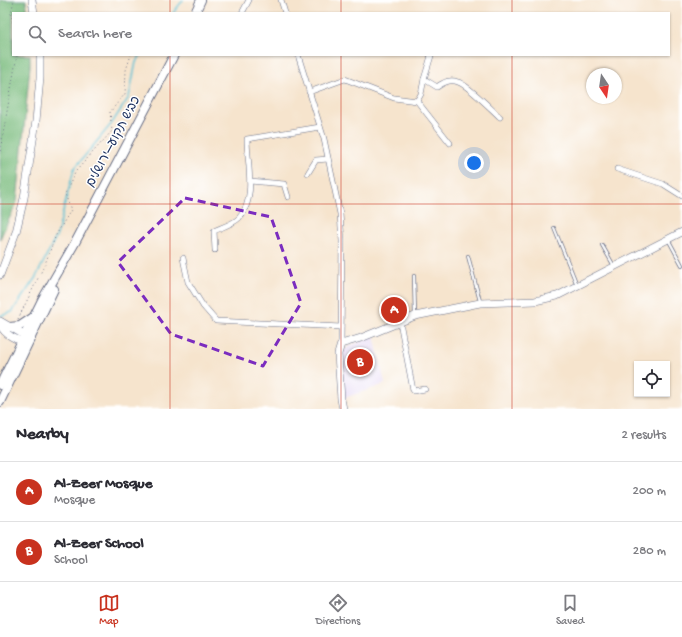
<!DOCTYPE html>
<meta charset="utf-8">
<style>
:root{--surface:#fff;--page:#f2f2f3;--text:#2b2b33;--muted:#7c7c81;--line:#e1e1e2;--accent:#c8321e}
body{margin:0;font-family:"Gochi Hand","Playpen Sans Hebrew",sans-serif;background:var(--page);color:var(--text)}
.controls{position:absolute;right:12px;bottom:12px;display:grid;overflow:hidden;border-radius:0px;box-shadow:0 1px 3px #0004}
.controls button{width:36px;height:36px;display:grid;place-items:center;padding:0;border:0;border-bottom:1px solid var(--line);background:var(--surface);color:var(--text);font:20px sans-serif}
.compass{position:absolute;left:586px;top:68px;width:36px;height:36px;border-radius:50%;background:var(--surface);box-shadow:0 1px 3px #0004;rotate:167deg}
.you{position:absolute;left:474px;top:163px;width:14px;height:14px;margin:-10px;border:3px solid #fff;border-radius:50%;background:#1a73e8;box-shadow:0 0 0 6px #1a73e833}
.badge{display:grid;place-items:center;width:26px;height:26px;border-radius:50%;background:var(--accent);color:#fff;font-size:13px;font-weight:700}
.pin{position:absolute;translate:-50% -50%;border:2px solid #fff;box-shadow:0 1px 4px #0006}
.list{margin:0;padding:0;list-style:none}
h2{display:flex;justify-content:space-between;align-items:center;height:52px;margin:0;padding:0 16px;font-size:17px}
h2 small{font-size:13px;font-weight:400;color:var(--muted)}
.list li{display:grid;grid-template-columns:26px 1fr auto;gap:12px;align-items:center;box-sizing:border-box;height:60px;padding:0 16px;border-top:1px solid var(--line)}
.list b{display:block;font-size:15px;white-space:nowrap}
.list p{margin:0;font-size:13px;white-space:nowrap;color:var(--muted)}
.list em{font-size:13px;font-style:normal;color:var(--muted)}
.icon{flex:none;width:22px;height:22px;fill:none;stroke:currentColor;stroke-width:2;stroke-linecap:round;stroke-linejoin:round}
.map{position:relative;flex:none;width:682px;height:409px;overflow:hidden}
.search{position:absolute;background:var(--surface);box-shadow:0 1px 3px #0004;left:12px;right:12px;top:12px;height:44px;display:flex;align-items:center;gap:10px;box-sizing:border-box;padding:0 14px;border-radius:0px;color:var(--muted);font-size:15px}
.sheet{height:172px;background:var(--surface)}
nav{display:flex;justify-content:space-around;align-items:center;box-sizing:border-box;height:56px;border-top:1px solid var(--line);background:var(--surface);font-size:11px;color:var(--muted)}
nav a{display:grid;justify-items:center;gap:2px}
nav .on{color:var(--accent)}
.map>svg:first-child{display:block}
.built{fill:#e2d4f3}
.forest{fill:#7abc7e;stroke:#4a766e}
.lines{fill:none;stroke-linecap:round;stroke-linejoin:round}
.stream{stroke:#59c1d6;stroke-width:1.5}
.lane-casing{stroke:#686e85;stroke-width:4}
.street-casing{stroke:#686e85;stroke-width:6}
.secondary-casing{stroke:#686e85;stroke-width:8}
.primary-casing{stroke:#686e85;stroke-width:10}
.path{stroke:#686e85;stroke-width:1;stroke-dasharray:1 3;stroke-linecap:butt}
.lane{stroke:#fff;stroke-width:2.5}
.street{stroke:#fff;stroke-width:5}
.secondary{stroke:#fff;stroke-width:7}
.primary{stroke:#fff;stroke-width:8}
.marked{fill:none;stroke:#7b2cbf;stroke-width:3;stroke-dasharray:8 5;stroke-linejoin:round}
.grid{fill:none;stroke:#c8321e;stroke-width:1;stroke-opacity:0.55}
.labels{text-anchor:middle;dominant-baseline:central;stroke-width:3;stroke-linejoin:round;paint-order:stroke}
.street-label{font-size:13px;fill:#1b2f5e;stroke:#fff}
</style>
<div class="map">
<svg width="682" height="409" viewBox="0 0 682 409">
<rect width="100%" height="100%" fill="#fff"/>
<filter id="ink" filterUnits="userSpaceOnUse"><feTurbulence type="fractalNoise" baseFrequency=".025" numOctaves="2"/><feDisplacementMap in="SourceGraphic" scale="8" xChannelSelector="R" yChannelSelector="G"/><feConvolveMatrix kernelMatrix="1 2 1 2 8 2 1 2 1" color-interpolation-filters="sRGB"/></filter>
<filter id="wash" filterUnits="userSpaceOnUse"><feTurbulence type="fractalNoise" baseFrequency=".012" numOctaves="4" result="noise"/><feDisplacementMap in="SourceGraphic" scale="16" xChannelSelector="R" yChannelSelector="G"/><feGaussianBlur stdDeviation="0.9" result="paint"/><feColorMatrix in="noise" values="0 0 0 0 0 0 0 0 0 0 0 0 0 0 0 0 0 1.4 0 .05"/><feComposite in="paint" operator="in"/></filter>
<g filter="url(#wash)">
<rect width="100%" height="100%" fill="#f6e4cd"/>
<polygon class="built" points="374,336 385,384 344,398 340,356 344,350 352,345"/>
<polygon class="forest" points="0,0 26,0 27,13 13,13 13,55 30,55 30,66 17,202 0,239"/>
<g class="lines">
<g class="stream">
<polyline points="173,13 183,0"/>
<polyline points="0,316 12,312 36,277 57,235 74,169 112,123 129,97 136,62 141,55"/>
</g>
</g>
</g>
<g filter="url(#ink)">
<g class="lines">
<defs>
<g id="lane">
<polyline points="554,228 577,285"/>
<polyline points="668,239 682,265"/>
<polyline points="602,245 614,266"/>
<polyline points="468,256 480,301"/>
<polyline points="414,276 415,316"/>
</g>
<g id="street">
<polyline points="281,0 285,13"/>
<polyline points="242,13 249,0"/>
<polyline points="298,55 324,139 340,214 342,241 341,344"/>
<path d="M424,79L437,87C444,82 450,79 458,82C467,84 492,110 500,117"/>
<polyline points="309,92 345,79 394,98 417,101 450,143"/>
<polyline points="417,101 421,94 424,79 431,56 430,55"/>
<polyline points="617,169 663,184 682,196"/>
<polyline points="308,173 316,160 328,159"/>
<polyline points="250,181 284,184 288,197"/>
<path d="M215,250L214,231C220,228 235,223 239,218C257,199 247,162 247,139L320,127"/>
<polyline points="183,258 188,282 203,306 216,321 341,327"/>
<polyline points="400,322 413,390 414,391 425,389"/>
</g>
<g id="secondary">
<polyline points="32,0 34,13"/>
<polyline points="0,275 16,232 24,198 36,121 40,78 40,55"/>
<polyline points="0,321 24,335 27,340"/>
<path d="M0,325C5,334 16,341 26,341"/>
<polyline points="343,409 341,399 338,354 341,344 361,338 415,316 480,303 535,301 557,296 682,232"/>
</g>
<g id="primary">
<polyline points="195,13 201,0"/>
<polyline points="9,327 20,326 32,318"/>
<polyline points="0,385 42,300 76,241 174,55"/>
<polyline points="0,402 54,289"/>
</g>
</defs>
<use href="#lane" class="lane-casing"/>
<use href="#street" class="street-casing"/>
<use href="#secondary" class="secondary-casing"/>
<use href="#primary" class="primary-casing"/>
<g class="path">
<polyline points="13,22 11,13 14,0"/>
<polyline points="0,151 17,55"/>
<polyline points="18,319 45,264 56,235 71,210 65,194 76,171 112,131 110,112 125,94 126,70 131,55"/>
</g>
<use href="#lane" class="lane"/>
<use href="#street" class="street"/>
<use href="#secondary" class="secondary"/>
<use href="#primary" class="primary"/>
</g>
</g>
<path class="marked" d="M185,198L271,217L301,303L263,366L171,334L118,262Z"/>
<path class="grid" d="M170,0V13M341,0V13M512,0V13M170,55V409M341,55V409M512,55V409M0,204H682"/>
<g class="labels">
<g class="street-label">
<text transform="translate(114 142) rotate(-62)">כביש תקוע–ירושלים</text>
</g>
</g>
</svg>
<div class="controls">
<button><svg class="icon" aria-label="locate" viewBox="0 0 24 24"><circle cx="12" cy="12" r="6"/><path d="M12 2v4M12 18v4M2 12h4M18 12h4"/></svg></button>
</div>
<svg class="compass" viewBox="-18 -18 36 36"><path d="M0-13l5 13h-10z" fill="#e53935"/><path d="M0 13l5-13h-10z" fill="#7c7c81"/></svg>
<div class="you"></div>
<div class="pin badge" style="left:394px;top:310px">A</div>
<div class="pin badge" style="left:360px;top:362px">B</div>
<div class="search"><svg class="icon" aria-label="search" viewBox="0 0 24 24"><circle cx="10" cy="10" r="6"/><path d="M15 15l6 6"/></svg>Search here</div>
</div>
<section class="sheet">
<h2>Nearby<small>2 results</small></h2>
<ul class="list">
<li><span class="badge">A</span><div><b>Al-Zeer Mosque</b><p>Mosque</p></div><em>200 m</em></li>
<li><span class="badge">B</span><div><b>Al-Zeer School</b><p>School</p></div><em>280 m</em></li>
</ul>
</section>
<nav>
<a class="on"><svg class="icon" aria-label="map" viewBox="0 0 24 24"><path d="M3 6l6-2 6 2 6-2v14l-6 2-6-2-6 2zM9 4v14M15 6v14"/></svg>Map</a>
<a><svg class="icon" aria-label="directions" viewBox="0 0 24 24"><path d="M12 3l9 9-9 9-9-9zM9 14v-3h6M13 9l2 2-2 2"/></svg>Directions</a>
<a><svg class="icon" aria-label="saved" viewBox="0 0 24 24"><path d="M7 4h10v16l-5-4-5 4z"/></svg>Saved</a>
</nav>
